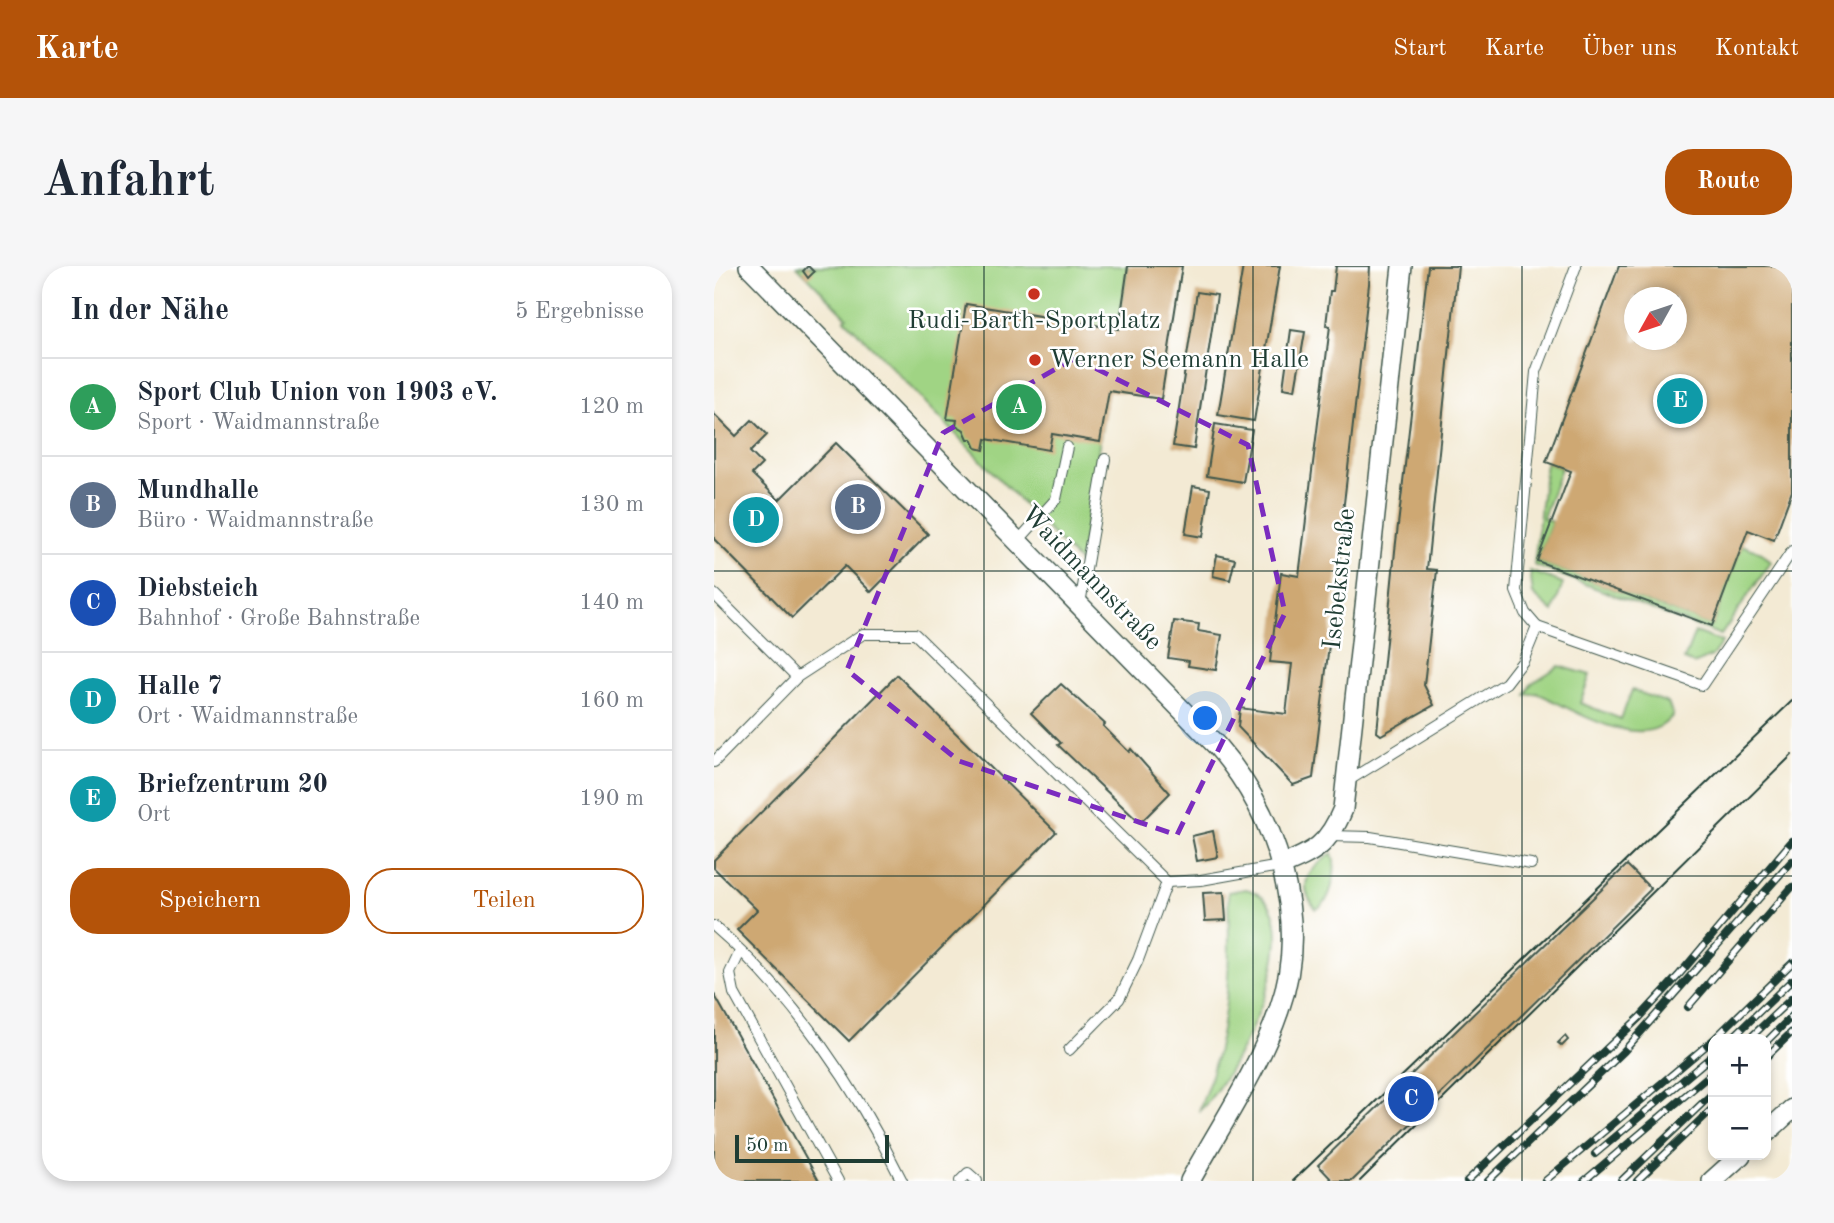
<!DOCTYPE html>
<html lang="de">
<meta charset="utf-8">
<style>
:root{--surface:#fff;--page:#f6f6f7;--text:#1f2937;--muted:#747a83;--line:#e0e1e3;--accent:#b45309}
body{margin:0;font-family:"Old Standard TT",serif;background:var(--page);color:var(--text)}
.controls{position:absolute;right:21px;bottom:21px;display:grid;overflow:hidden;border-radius:14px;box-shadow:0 4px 10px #0003}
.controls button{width:63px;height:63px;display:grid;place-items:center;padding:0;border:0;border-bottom:2px solid var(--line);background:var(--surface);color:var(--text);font:35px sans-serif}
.compass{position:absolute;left:910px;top:21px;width:63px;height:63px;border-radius:50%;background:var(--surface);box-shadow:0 4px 10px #0003;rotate:230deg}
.scale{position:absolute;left:21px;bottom:18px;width:154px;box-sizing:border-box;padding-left:7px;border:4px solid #1f3d34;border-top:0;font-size:19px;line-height:24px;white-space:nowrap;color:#1f3d34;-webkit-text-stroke:5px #fff;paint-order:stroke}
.you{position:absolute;left:492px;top:453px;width:24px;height:24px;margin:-18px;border:5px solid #fff;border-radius:50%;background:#1a73e8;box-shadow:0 0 0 10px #1a73e833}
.badge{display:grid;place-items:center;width:46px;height:46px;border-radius:50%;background:var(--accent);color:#fff;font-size:23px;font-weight:700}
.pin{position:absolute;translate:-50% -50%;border:4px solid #fff;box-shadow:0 2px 7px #0006}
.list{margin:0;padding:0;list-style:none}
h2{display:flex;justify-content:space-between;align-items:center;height:91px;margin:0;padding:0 28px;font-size:30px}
h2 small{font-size:23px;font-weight:400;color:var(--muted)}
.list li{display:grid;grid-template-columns:46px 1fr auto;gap:21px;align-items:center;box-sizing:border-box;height:98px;padding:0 28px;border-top:2px solid var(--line)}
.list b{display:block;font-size:26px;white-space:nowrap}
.list p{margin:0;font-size:23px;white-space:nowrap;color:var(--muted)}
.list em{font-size:23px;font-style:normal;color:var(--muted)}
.actions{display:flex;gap:14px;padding:21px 28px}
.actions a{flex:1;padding:16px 0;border:2px solid var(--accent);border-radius:28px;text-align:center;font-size:24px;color:var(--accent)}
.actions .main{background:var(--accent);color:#fff}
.map{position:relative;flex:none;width:1078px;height:915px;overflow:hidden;border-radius:28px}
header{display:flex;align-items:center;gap:42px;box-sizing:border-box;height:98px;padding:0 35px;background:var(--accent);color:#fff}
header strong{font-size:33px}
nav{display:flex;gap:38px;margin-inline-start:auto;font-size:24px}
.intro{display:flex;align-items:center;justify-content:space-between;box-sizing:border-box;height:168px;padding:0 42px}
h1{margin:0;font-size:49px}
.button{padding:18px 32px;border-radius:28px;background:var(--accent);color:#fff;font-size:24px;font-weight:700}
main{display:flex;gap:42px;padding:0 42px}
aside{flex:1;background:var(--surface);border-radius:28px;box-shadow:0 4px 10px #0003}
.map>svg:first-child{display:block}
.green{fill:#a0d484;stroke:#60885c;stroke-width:2}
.building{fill:#cea873;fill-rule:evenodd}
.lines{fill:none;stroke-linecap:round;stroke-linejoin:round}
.lane-casing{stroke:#3f574c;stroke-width:12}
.street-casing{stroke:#3f574c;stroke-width:22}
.lane{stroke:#fff;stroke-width:10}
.street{stroke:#fff;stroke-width:19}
.tram{stroke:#1f3d34;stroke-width:2}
.rail-casing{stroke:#1f3d34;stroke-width:8}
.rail{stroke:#fff;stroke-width:5;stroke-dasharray:16;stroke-linecap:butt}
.marked{fill:none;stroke:#7b2cbf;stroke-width:5;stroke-dasharray:14 9;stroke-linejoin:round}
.grid{fill:none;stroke:#1f3d34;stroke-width:2;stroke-opacity:0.55}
.poi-dot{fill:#c8321e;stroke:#fff;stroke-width:2.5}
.labels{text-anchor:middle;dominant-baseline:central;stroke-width:5;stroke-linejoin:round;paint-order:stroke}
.poi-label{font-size:26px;fill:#1f3d34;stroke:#fff}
.street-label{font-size:26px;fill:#1f3d34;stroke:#fff}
</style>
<header>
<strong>Karte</strong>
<nav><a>Start</a><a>Karte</a><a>Über uns</a><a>Kontakt</a></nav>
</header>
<div class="intro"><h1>Anfahrt</h1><a class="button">Route</a></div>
<main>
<aside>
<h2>In der Nähe<small>5 Ergebnisse</small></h2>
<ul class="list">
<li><span class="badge" style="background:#2e9e5b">A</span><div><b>Sport Club Union von 1903 eV.</b><p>Sport · Waidmannstraße</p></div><em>120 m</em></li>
<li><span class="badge" style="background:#5c6f8a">B</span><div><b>Mundhalle</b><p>Büro · Waidmannstraße</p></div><em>130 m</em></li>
<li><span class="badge" style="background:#1a4fb4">C</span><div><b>Diebsteich</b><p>Bahnhof · Große Bahnstraße</p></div><em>140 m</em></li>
<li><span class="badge" style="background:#0f9aa8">D</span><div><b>Halle 7</b><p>Ort · Waidmannstraße</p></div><em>160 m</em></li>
<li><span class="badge" style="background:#0f9aa8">E</span><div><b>Briefzentrum 20</b><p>Ort</p></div><em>190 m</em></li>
</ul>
<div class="actions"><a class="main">Speichern</a><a>Teilen</a></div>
</aside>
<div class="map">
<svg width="1078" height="915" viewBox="0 0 1078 915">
<rect width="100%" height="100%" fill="#fff"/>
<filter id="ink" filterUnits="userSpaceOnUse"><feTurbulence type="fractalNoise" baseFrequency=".0143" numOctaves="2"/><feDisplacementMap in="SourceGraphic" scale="14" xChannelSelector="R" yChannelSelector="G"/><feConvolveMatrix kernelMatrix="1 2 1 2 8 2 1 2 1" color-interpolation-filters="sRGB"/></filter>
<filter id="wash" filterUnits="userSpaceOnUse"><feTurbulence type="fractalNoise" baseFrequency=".00686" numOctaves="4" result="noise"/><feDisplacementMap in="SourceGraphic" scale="28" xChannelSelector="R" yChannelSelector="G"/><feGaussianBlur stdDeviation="1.57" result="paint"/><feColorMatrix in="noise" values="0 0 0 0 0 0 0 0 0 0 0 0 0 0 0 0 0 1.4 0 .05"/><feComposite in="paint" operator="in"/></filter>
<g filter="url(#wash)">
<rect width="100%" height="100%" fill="#f3ead4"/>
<g class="green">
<polygon points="83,0 414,0 366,297 131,53 133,51"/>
<polygon points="832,196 847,202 829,252 838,256 823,295 998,360 1028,279 1048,287 1057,296 1007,369 820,299"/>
<polygon points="816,305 849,317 839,346 819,328"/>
<polygon points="981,366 1008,376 998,390 980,398 970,394"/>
<path d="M845,400L876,409L866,437L907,453L918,424L954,437L959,449C929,490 859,443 823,427L812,429L817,418Z"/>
<path d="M618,587C624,602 618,637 602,643C581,618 596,603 618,587Z"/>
<path d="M532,623C610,643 520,813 485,845C515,768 517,707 514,626Z"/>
</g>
<g id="blocks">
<g class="building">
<polygon points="94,0 100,6 94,12 89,5"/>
<polygon points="414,0 468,0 447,133 395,125 386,176 338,168 335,184 272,173 270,184 262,182 258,173 254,173 250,164 242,159 243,154 233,153 252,38 405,63"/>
<polygon points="529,0 566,0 540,155 504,149"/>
<polygon points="622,0 656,0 655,18 629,246 633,246 629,279 627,279 599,512 579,519 524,461 526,442 572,448 578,398 556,396 567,307 585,310 616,60 612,59 616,25 619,25"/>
<polygon points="714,0 744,0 713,303 723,304 710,419 720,439 667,469 663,466 681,285"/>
<path d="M905,0H1078V225L1060,274L1034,264L998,360L823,295L857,205L832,196ZM920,32H962V74H920Z"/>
<polygon points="483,26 503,29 480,183 459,180"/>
<polygon points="577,64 591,66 581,124 569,122"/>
<polygon points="0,148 22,170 38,154 53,169 36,186 48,198 38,208 65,234 122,177 214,268 157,326 131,300 78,352 0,273"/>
<polygon points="501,158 538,164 529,216 493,210"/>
<polygon points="479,220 496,223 489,271 471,268"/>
<polygon points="503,289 521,293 516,314 499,310"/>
<polygon points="460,355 485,358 484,365 508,369 502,404 474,400 475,395 454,392"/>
<polygon points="183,409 342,566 135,775 23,664 43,644 0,602 0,594"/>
<polygon points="347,418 391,458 389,460 415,486 417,483 456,527 426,557 344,479 347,477 317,447"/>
<polygon points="499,565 504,591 483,595 478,570"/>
<polygon points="913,599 937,623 638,915 619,915 604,899"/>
<polygon points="510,626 512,654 491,655 489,627"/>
<polygon points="0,728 105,915 0,915"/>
<polygon points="851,770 854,774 848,780 844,777"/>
</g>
</g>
</g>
<g filter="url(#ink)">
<use href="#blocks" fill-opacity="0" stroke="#3f574c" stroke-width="2"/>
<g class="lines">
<defs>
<g id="lane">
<polyline points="304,275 342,233 353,181"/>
<polyline points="0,328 83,411"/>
<polyline points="366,338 391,193"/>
<polyline points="823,361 988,419 1078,285"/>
<polyline points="0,496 83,411 149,368 201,368 453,616 487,614 566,600"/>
<polyline points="632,516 792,417 809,395 823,361 811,347 802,325 822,106 862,0"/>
<polyline points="616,570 656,571 817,598"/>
<path d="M0,660C78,727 143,823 188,915"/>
<polyline points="26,686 16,707 20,727 124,915"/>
<polyline points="355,784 405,733 424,694 453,616"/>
<polyline points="246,915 254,907 263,915"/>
</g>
<g id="street">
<path d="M35,0L503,480C563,549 597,655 565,744C546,801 505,862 476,915"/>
<path d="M566,600C601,586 614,579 629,543L688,0"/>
<polyline points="1052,867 1078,843"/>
<polyline points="998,915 1027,889"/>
</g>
</defs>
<use href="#lane" class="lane-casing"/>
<use href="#street" class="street-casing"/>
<use href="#lane" class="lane"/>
<use href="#street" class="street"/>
<g class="tram">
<polyline points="579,915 1078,435"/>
<polyline points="646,915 1078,489"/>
</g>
<defs>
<g id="rail">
<polyline points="974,741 1078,621"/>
<polyline points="1000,773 1078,697"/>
<polyline points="1017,773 1078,714"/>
<polyline points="1035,773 1078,732"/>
<polyline points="1052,776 1078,750"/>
<polyline points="1052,791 1078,766"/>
<polyline points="881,888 999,789"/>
<polyline points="753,915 926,751 964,710 1078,575"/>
<polyline points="774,915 910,785 1078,595"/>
<polyline points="831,915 999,774"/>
<polyline points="870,915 999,806"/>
<polyline points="907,915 999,827"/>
<polyline points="923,915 999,842"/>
</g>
</defs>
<use href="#rail" class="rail-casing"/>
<use href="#rail" class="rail"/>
</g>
</g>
<path class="marked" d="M361,92L534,179L571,347L463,569L245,495L133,404L229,167Z"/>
<path class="grid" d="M270,0V915M539,0V915M808,0V915M0,305H1078M0,610H1078"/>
<g class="poi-dot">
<circle cx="320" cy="28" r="7"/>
<circle cx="321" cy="94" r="7"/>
</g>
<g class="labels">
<g class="poi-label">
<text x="320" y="55">Rudi-Barth-Sportplatz</text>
<text x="335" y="94" text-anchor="start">Werner Seemann Halle</text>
</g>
<g class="street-label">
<text transform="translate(377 312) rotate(46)">Waidmannstraße</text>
<text transform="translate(626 313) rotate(-84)">Isebekstraße</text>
</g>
</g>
</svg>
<div class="controls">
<button>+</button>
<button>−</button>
</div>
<svg class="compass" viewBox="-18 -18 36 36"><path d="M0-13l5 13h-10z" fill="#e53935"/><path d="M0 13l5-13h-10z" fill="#747a83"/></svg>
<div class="scale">50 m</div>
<div class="you"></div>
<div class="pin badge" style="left:305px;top:141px;background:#2e9e5b">A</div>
<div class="pin badge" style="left:144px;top:241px;background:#5c6f8a">B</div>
<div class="pin badge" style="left:697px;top:833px;background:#1a4fb4">C</div>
<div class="pin badge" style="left:42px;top:254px;background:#0f9aa8">D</div>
<div class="pin badge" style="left:966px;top:135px;background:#0f9aa8">E</div>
</div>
</main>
